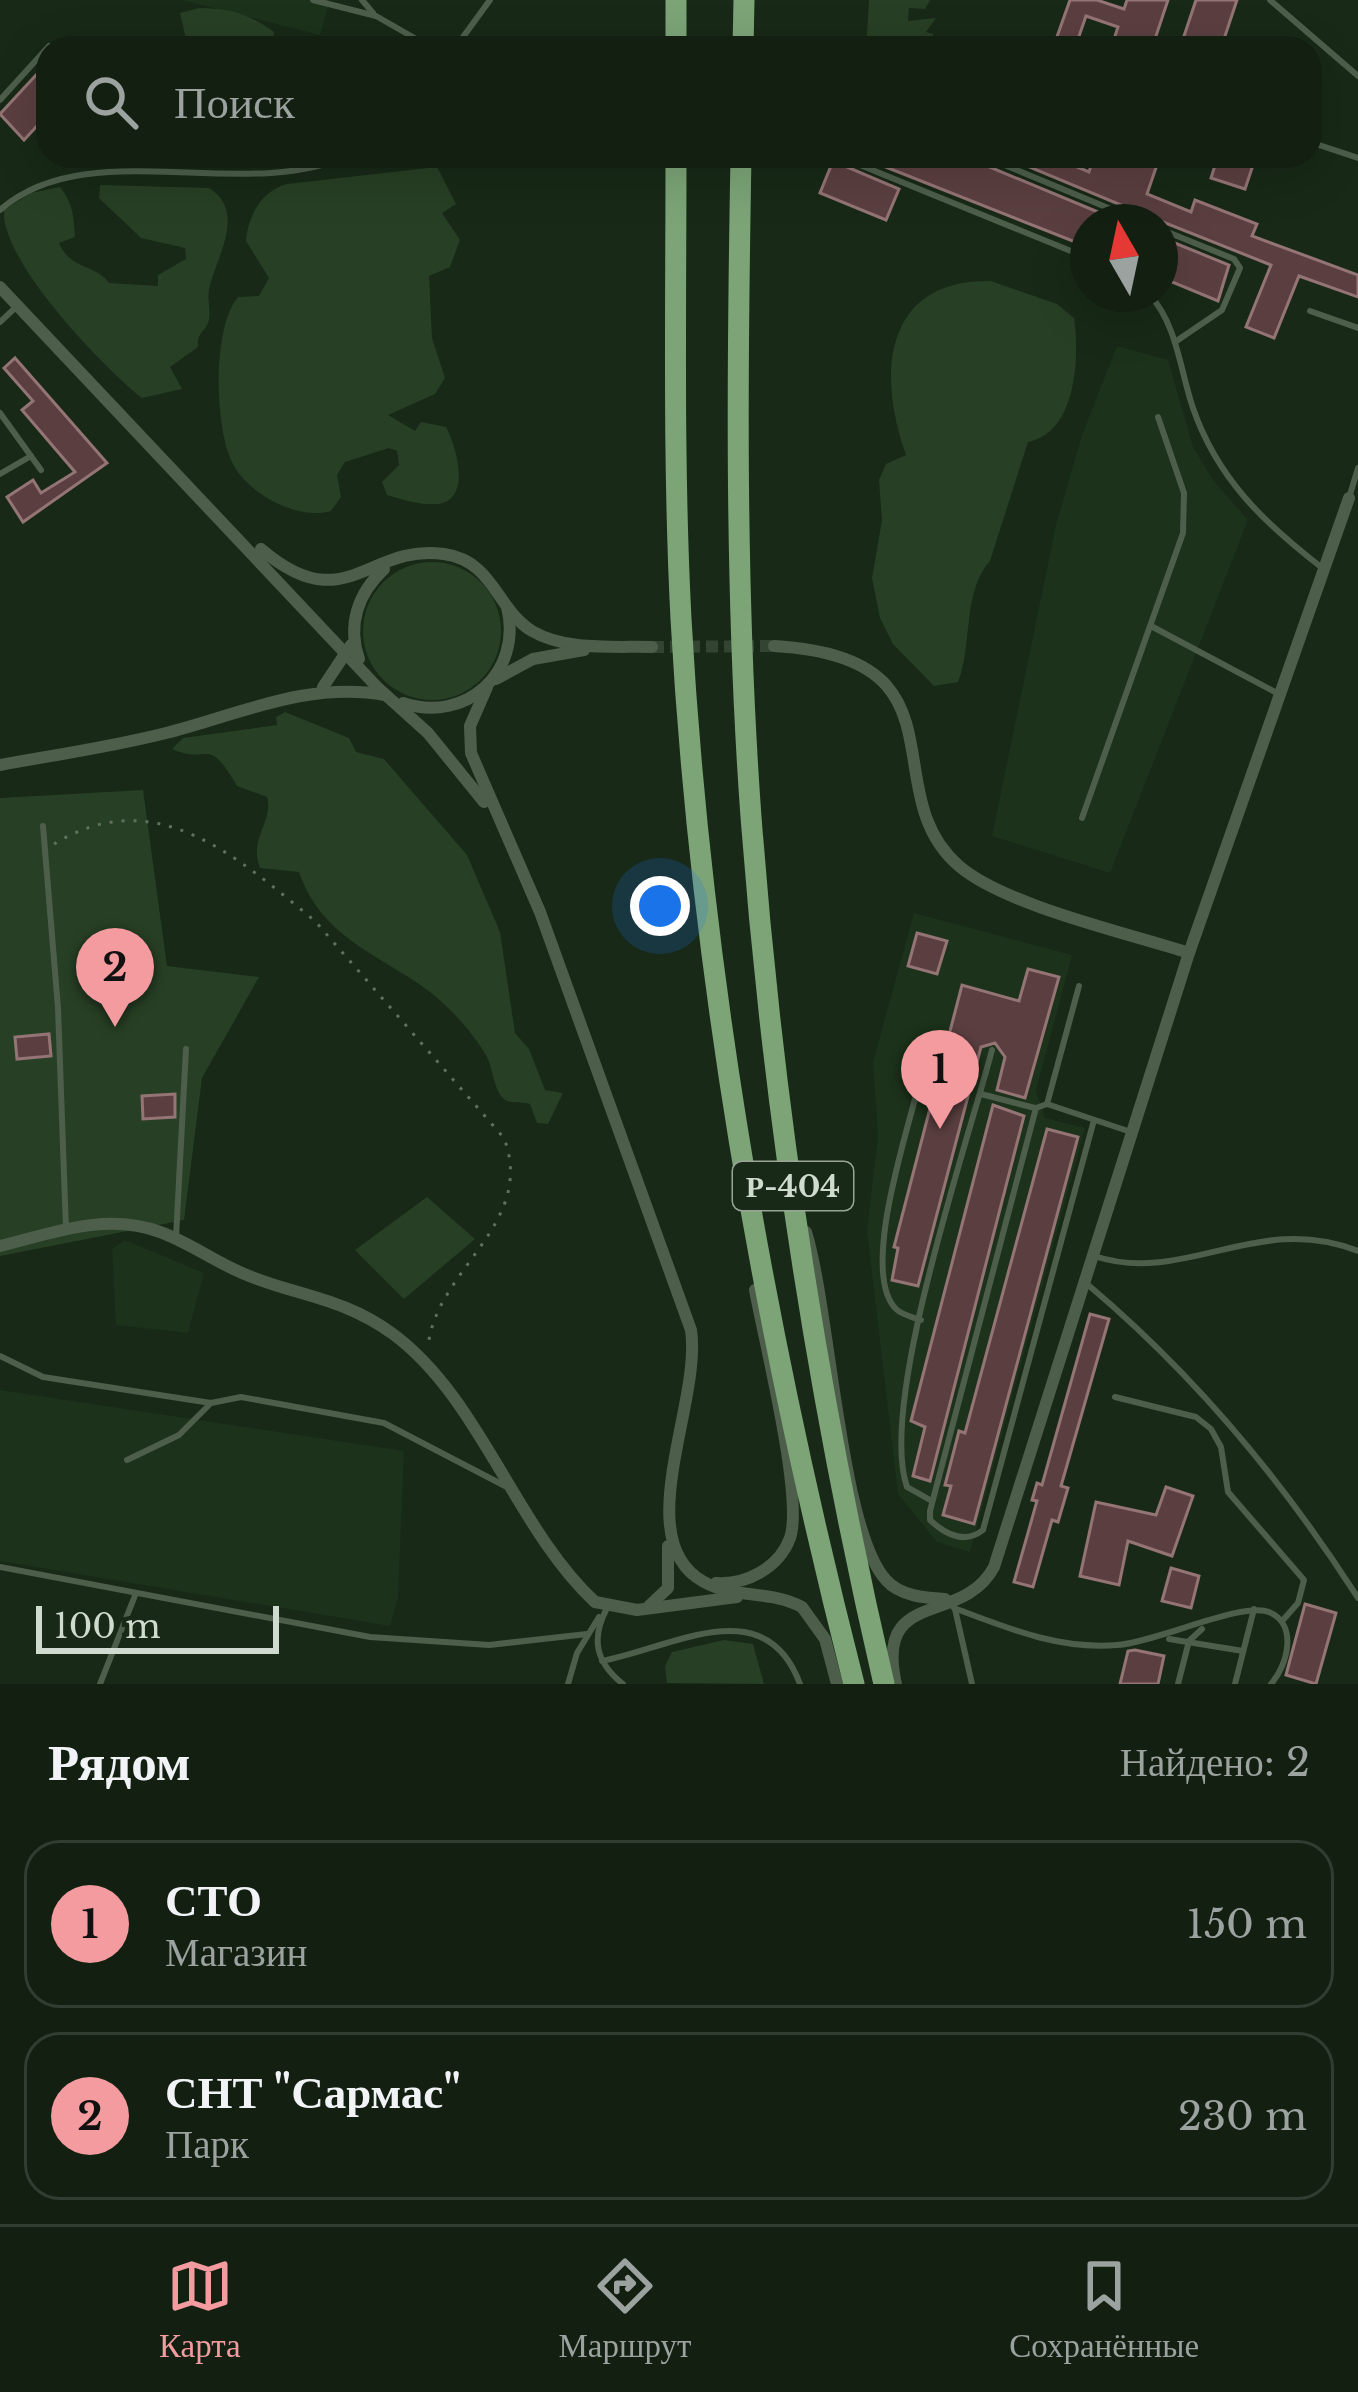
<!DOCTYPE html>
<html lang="ru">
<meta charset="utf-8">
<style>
:root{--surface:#121f11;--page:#1b271a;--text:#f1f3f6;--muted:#9ca29f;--line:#313d31;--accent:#f49b9f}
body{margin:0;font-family:"Libre Baskerville",serif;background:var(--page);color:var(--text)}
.compass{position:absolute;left:1070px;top:204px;width:108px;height:108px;border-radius:50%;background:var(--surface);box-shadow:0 12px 48px #0002;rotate:351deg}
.scale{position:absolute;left:36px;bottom:30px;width:243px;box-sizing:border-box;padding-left:12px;border:6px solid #d0dbcf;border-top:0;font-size:33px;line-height:42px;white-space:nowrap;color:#d0dbcf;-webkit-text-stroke:9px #182917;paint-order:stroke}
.you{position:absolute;left:660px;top:906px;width:42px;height:42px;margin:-30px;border:9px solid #fff;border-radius:50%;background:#1a73e8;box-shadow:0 0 0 18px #1a73e833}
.badge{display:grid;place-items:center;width:78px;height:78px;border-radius:50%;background:var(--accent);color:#111;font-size:39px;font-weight:700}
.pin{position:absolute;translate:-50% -99px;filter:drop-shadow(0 3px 6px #0008)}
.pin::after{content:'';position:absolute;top:63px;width:42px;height:36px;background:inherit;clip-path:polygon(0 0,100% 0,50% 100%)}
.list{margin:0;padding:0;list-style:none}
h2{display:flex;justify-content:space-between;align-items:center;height:156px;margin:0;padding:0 48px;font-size:51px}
h2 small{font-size:39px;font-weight:400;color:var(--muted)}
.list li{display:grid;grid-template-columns:78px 1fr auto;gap:36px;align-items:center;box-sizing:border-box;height:168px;margin:0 24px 24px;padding:0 24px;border:3px solid var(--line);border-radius:36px}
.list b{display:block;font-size:45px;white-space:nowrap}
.list p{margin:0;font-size:39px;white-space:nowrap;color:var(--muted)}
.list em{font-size:39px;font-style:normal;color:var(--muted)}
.icon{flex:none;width:66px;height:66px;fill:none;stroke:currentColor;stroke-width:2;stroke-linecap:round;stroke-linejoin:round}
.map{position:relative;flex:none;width:1358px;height:1684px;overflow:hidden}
.search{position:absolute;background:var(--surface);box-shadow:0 12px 48px #0002;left:36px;right:36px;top:36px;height:132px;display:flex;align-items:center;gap:30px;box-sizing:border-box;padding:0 42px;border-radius:36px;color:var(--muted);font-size:45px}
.sheet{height:540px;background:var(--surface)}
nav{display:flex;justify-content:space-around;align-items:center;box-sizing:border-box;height:168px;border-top:3px solid var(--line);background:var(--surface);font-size:33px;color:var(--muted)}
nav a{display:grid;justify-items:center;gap:6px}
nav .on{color:var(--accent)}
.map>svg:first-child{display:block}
.built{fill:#1c321a}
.green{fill:#273f24}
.building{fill:#5b3f40;stroke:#947475;stroke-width:3}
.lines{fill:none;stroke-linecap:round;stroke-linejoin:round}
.minor-tunnel{stroke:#344433;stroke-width:12;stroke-dasharray:12 6;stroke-linecap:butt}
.path{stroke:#617060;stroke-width:3;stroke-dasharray:3 9;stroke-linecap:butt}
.service{stroke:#4d5e4b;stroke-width:6}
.minor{stroke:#4d5e4b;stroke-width:12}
.trunk{stroke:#7ca477;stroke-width:21}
.labels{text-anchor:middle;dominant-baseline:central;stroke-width:12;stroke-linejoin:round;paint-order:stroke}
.shield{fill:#182917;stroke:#99a698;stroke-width:3}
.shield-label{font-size:30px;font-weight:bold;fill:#d0dbcf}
</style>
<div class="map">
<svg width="1358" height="1684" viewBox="0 0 1358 1684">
<rect width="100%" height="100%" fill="#182917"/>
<g class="built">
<polygon points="182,0 330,0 320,35"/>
<polygon points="1117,346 1168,360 1193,447 1213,480 1248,520 1110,873 992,836 1056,525 1082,435"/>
<polygon points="914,913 1072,955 1036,1091 1045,1118 1085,1128 970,1552 937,1542 898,1494 867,1231 878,1136 873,1062"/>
<polygon points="125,1240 204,1273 188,1333 116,1325 112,1249"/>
<polygon points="0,1390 404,1451 398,1597 390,1626 0,1561"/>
</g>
<g class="green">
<polygon points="869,0 930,0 925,9 909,8 908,21 936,18 926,32 933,34 934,48 866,48"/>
<path d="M199,8C230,8 249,14 274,32L272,48H188L180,13Z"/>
<path d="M437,167L456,204L442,213L460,240L450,267L429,276L432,338L445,378L435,394L388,415L415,431L421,422L446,427C456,446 473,500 437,504C422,506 401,499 387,495L382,482L399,465L397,451L389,448L345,462L337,475L341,497L331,511C298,521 246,494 231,460C215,424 212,328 238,297L259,296L269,278L246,241C248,216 261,191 287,184Z"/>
<path d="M100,185L209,188C246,211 218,255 210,285C206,297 212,313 208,323C204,333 197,332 198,347L170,367L182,389L142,398C105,369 0,261 4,210L31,193L60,187C73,203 74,218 75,237L59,243C70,270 96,264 109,283L158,286V275L186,259L185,248L141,238L99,198Z"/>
<path d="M991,281L1057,304L1074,318C1080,358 1076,433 1028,442L990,561C962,592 973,644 958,682L934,686L893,644L880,618L872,578L882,520L879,480L886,464L906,455C877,375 883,279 991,281Z"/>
<circle cx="432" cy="631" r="69"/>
<path d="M285,712L349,738L356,752L384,759L467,855L500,932L515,1033L529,1049L545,1090L563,1093L548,1124L537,1123L530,1104C521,1101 511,1105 504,1099C494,1091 493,1069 487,1057C477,1039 461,1020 446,1006C400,960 324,947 299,872L260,868C248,839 274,821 267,797L237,786C206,733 211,766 172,749L183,738L277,725L276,717Z"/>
<polygon points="143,790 167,966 259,977 202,1078 184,1220 0,1256 0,798"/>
<polygon points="427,1197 475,1239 404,1299 355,1250"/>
<polygon points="724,1640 753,1644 764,1684 667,1683 665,1666 672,1652"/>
</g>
<g class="building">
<polygon points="1070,0 1097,0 1124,9 1127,0 1168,0 1152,48 1111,48 1118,27 1086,16 1075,48 1053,48"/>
<polygon points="1196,0 1237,0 1221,48 1180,48"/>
<polygon points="48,62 48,114 24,140 0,114"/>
<polygon points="858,156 976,156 980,163 1122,222 1088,222 1088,247"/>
<polygon points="1003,156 1051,156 1089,172 1094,156 1160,156 1147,194 1191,212 1195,200 1257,224 1252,236 1358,275 1358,297 1299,276 1274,338 1246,327 1271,265 1163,222 1149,222 1145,215"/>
<polygon points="1218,156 1256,156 1245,189 1211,178"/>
<polygon points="833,161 899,189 886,220 820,193"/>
<polygon points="1160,237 1229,265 1218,301 1160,277"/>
<polygon points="15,358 107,463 23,522 7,497 33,480 41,493 75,472 22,410 33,401 4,368"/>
<polygon points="917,933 947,941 937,974 908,966"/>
<polygon points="1028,969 1059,977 1025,1098 997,1090 1005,1057 995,1043 981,1047 918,1286 892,1280 898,1248 894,1247 962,985 1019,1001"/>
<polygon points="49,1034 51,1056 17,1059 15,1037"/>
<polygon points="175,1094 175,1117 143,1119 142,1096"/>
<polygon points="993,1105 1024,1116 930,1481 913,1476 925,1427 911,1421"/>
<polygon points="1047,1129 1078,1137 974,1524 943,1515 951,1486 945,1485 959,1431 965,1433"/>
<polygon points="1090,1314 1109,1319 1061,1486 1068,1488 1058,1522 1052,1520 1033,1587 1014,1582 1037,1501 1032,1500 1037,1483 1042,1485"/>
<polygon points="1166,1487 1193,1496 1172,1556 1128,1541 1119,1585 1080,1576 1096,1502 1156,1515"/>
<polygon points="1171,1568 1199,1576 1191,1608 1162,1601"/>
<polygon points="1305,1604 1336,1613 1316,1684 1286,1675"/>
<polygon points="1135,1650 1164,1656 1158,1684 1120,1684 1128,1651"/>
</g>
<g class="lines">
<polyline class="minor-tunnel" points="652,647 774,646"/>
<path class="path" d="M54,844C155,782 236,856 315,921L504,1138C537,1225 434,1270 428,1348"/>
<g class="service">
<polyline points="313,0 376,16 432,48"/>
<polyline points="362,0 373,13"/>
<polyline points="1270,0 1358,76"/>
<polyline points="455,48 490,0"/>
<polyline points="0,100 49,46"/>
<polyline points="1310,142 1358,158"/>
<polyline points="838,156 1088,258"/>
<polyline points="983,156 1142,222"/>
<path d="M0,210C87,133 241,203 348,156"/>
<polyline points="1160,229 1234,259 1240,268 1222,310 1175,342"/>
<path d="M1149,294C1177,324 1180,370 1193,408C1217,478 1264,523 1321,567"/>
<polyline points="1310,311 1358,328"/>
<polyline points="0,322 15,308"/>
<polyline points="0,413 41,470"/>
<polyline points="0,474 31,456"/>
<polyline points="1349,498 1358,468"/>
<polyline points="1151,626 1277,693"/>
<polyline points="1082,818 1183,533 1184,493 1158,417"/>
<polyline points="43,826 58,1008 66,1229"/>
<path d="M920,1080C909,1127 859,1272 896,1309C902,1315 912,1317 921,1320"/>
<polyline points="981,1094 1035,1108"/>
<polyline points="1047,1104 1079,986"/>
<path d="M1094,1120L983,1530C965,1544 946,1535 930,1520V1511L1036,1108L1047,1104L1131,1132"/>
<polyline points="176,1237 186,1049"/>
<path d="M1094,1256C1185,1286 1257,1211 1358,1251"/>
<path d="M1087,1284C1194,1374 1283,1481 1358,1598"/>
<polyline points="0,1356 43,1377 211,1403"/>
<polyline points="1115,1397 1196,1417 1211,1429 1221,1447 1228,1492 1304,1580 1298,1603 1283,1620"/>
<polyline points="127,1460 179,1435 211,1403 241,1397 384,1423 505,1486"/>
<path d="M932,1501L907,1487C878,1405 967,1145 992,1050"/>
<polyline points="0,1567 370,1637 489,1645 587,1634"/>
<path d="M607,1608C591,1638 595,1662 623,1684"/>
<path d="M954,1608C1007,1628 1059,1650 1117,1645C1157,1642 1243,1601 1269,1612C1298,1624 1288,1665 1271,1684"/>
<polyline points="955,1609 972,1684"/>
<polyline points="1169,1639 1243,1651"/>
<path d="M602,1661C672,1648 765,1589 800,1684"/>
<polyline points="100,1684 136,1593"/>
<polyline points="568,1684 577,1653 599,1617"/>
<polyline points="1178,1684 1189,1641 1202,1629"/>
<polyline points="1235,1684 1254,1609"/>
</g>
<g class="minor">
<polyline points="0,287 378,688 428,733 484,802"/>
<path d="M261,549C345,621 368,543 444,554C494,561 496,609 532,631C566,651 613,646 652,647"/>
<path d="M774,646C973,657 872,791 959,866C1006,906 1128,933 1189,953"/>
<path d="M359,659C347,625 358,593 384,569"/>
<polyline points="496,679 533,659 584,650"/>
<polyline points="323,687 351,645"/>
<path d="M487,687L470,726L471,753L540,912L691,1330C702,1403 628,1541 704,1582C735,1599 771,1590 802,1607L825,1639L837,1684"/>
<path d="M403,703C466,724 523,672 507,607"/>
<path d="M0,765C55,755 111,747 166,733C240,714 308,681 385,695"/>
<path d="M806,1232C830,1309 840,1530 886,1580C900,1596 925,1598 945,1599"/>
<path d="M0,1246C53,1233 106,1212 160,1232C188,1242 214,1261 242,1273C295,1296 341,1296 393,1334C480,1398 516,1529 595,1602L637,1610L737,1597"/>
<path d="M716,1583C746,1585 779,1568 790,1538C804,1498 764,1340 755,1290"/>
<polyline points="649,1606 668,1588 668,1546"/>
<path d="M896,1684C874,1587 962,1627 994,1567L1189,953L1349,498"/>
</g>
<g class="trunk">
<polyline points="676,0 676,48"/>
<polyline points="743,48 744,0"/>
<path d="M676,156C676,310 673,465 681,619C701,978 765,1336 854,1684"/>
<path d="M741,156C737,376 735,597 751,817C773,1108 818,1400 884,1684"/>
</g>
</g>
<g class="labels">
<rect class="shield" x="733" y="1162" width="120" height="48" rx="9"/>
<g class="shield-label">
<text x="793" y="1186">Р-404</text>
</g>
</g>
</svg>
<svg class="compass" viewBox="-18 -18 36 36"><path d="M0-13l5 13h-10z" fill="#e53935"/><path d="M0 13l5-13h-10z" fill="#9ca29f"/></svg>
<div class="scale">100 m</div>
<div class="you"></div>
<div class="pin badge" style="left:940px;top:1129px">1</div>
<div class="pin badge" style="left:115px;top:1027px">2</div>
<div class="search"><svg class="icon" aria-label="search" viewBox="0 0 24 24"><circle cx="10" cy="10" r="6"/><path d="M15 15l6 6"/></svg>Поиск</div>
</div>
<section class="sheet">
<h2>Рядом<small>Найдено: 2</small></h2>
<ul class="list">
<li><span class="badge">1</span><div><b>СТО</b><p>Магазин</p></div><em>150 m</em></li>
<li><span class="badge">2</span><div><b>СНТ &quot;Сармас&quot;</b><p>Парк</p></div><em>230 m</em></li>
</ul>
</section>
<nav>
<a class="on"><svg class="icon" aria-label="map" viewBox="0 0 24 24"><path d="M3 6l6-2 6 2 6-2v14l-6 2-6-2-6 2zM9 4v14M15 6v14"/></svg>Карта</a>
<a><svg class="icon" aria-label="directions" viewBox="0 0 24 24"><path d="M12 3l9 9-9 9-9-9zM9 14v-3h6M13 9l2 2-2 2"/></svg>Маршрут</a>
<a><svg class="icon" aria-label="saved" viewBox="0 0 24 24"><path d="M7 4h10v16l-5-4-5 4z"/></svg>Сохранённые</a>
</nav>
